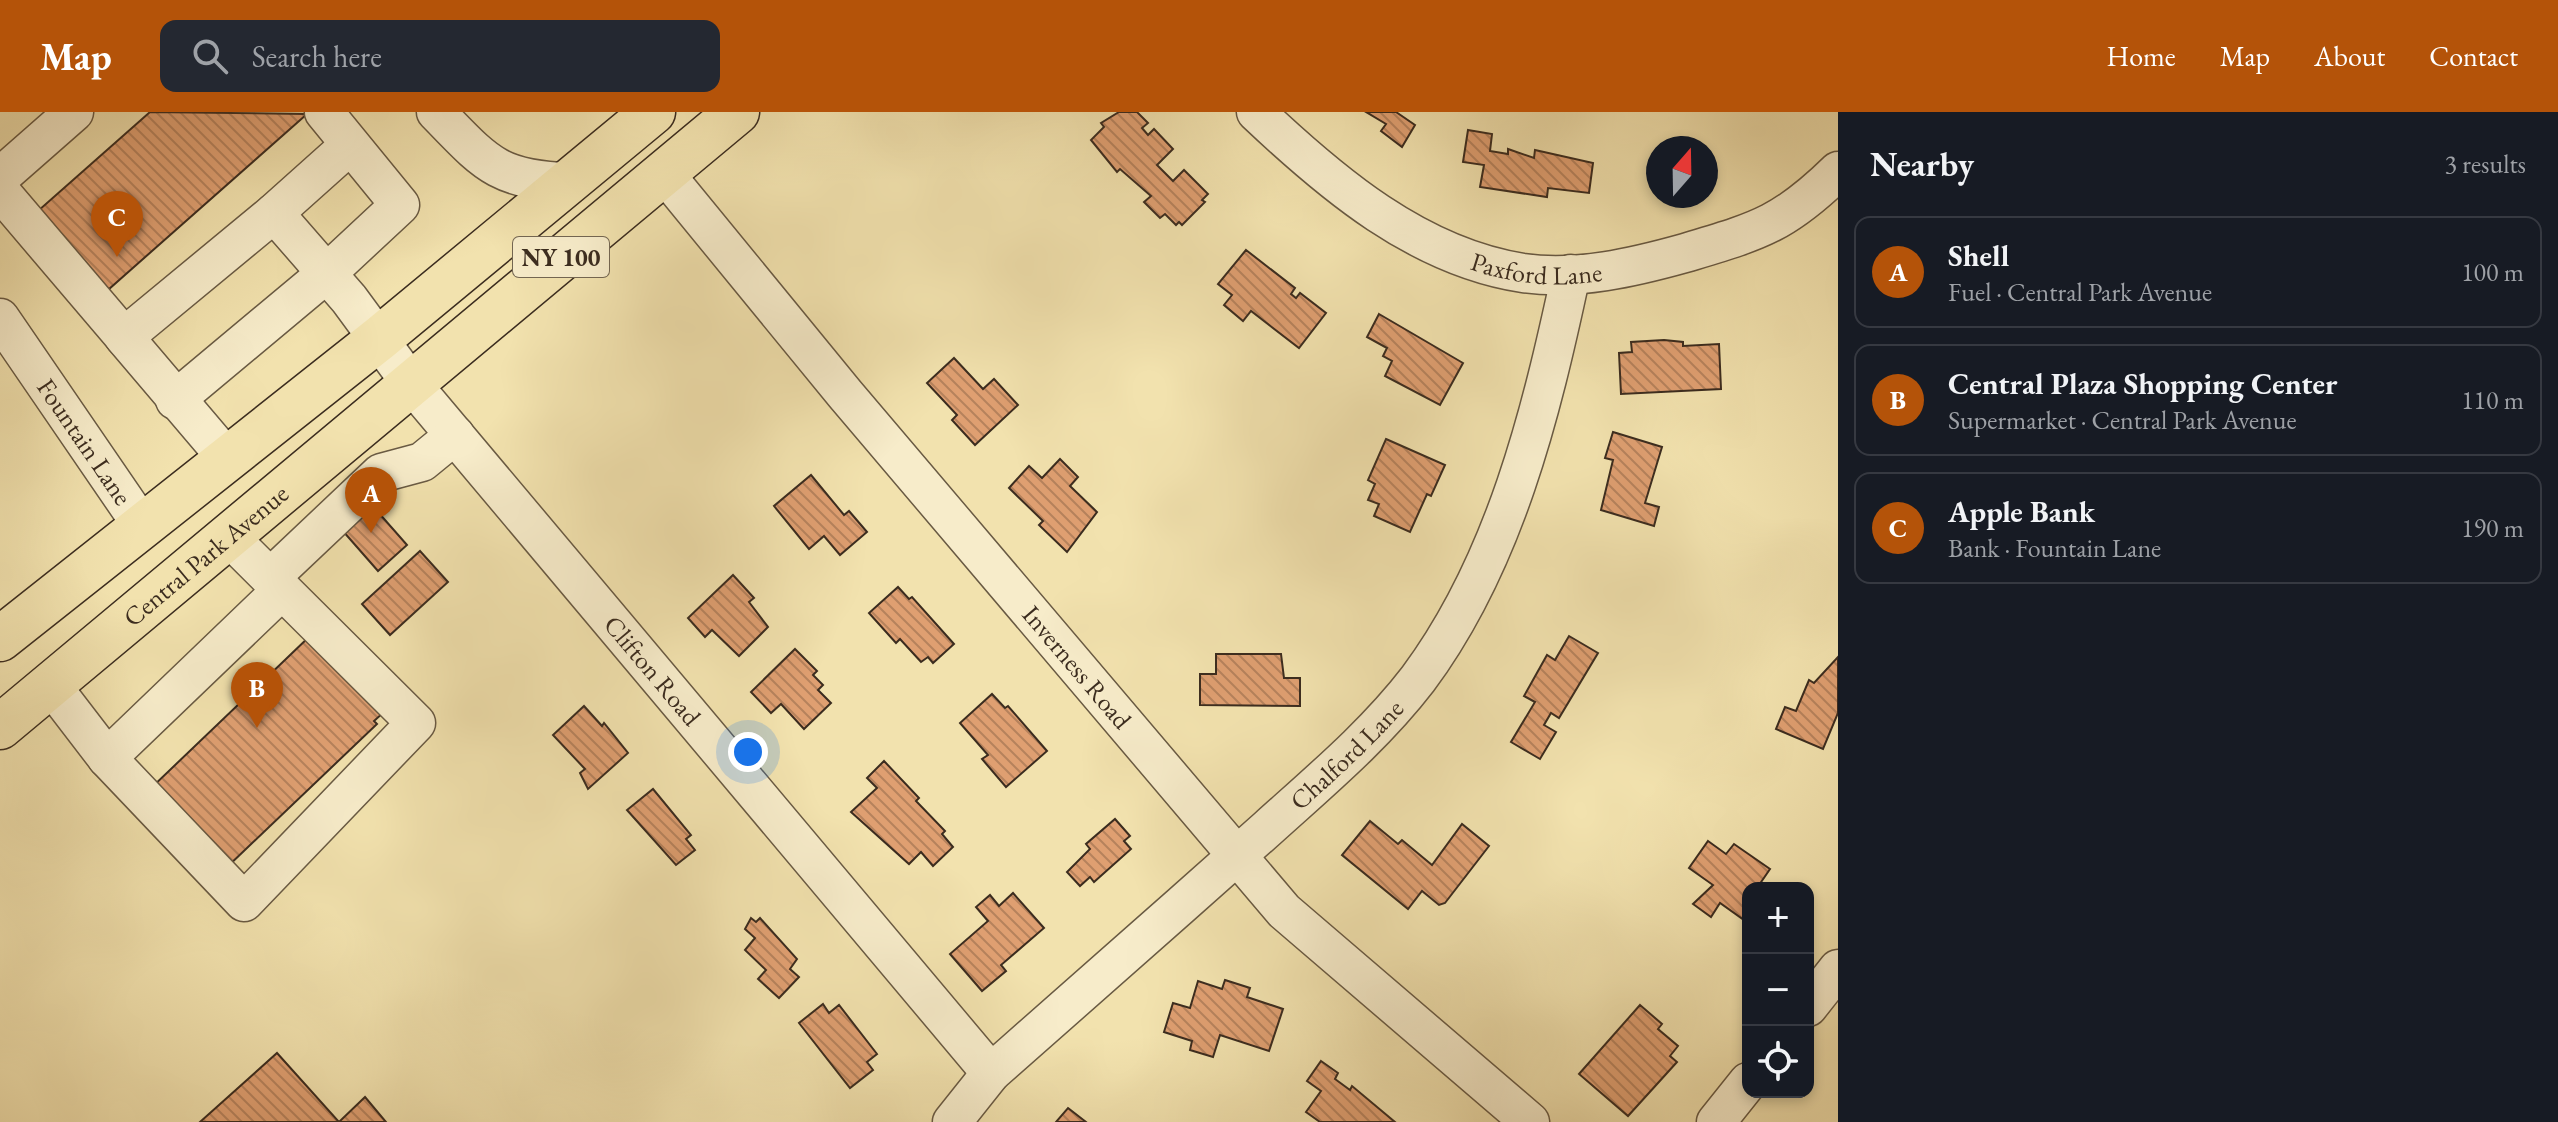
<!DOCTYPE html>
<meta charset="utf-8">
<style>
:root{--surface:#171b24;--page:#242831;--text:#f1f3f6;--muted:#9ea1a6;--line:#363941;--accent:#b45309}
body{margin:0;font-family:"EB Garamond",serif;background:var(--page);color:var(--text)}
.controls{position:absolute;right:24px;bottom:24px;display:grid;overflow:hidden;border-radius:16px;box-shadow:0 4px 12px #0003}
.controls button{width:72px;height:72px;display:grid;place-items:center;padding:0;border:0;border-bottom:2px solid var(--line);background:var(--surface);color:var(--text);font:40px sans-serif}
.compass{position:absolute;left:1646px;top:24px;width:72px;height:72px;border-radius:50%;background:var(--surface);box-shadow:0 4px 12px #0003;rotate:20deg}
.you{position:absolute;left:748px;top:640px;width:28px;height:28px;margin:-20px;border:6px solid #fff;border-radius:50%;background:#1a73e8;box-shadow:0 0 0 12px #1a73e833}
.badge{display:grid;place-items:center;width:52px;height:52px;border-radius:50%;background:var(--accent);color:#fff;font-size:26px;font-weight:700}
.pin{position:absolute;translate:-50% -66px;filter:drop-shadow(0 2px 4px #0008)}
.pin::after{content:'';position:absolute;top:42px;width:28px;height:24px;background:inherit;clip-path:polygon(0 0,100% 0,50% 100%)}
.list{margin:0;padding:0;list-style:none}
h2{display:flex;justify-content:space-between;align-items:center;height:104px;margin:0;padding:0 32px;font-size:34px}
h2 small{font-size:26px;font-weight:400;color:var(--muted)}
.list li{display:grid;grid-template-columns:52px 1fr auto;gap:24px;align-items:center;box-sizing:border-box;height:112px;margin:0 16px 16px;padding:0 16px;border:2px solid var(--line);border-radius:16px}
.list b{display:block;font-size:30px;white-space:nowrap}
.list p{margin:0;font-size:26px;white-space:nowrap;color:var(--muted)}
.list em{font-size:26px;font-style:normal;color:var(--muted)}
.icon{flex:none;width:44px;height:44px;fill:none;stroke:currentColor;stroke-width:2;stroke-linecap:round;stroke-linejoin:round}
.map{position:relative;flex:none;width:1838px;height:1010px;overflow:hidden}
header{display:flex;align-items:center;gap:48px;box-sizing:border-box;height:112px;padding:0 40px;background:var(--accent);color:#fff}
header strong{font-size:38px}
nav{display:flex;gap:44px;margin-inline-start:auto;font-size:28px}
.search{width:560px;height:72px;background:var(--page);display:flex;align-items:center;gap:20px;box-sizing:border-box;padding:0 28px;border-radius:16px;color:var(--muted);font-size:30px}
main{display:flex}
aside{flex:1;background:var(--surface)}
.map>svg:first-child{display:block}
.building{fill:url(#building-back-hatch);stroke:#3b2c1f;stroke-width:2}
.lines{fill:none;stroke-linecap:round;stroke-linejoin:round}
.minor-casing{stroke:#695a43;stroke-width:41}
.major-casing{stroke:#3b2c1f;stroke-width:47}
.minor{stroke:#f7ecca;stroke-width:38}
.major{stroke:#f2e2ae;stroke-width:44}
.labels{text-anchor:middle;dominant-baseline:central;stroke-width:7;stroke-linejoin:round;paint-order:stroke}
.shield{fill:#f7ecca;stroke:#736652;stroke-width:2}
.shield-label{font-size:24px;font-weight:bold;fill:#3b2c1f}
.street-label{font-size:26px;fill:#3b2c1f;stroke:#f7ecca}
</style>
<header>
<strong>Map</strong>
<div class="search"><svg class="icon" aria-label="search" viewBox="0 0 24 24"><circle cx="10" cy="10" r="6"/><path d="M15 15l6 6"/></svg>Search here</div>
<nav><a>Home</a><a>Map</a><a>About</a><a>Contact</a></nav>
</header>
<main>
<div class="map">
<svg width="1838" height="1010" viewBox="0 0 1838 1010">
<defs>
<pattern id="building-back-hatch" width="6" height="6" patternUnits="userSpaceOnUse" patternTransform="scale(2)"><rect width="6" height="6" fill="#df9f71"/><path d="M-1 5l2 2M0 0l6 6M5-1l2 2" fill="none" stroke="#b6825c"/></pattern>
</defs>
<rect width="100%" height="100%" fill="#f2e2ae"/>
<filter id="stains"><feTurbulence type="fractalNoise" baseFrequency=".0025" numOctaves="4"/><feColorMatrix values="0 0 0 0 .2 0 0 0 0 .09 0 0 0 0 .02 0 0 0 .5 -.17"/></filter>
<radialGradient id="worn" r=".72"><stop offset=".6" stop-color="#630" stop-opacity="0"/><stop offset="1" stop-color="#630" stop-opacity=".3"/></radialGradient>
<g class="building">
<polygon points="150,0 307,2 100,185 30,106"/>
<polygon points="1119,0 1137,0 1148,11 1142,16 1148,23 1154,17 1173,37 1157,53 1173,69 1184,58 1208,82 1202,88 1205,90 1182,113 1179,110 1176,113 1165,102 1160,106 1144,90 1151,84 1120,57 1117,60 1091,28 1104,15 1101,11"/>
<polygon points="1366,0 1396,0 1415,13 1402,35 1381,19 1386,12"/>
<polygon points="1468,18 1492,22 1490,39 1508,42 1508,37 1534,46 1535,38 1593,51 1589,81 1548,76 1547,85 1480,75 1484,53 1463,50"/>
<polygon points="1246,138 1295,176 1291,182 1296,186 1300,181 1326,201 1299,236 1251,199 1243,209 1224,193 1232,183 1218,172"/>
<polygon points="1379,202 1463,251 1440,293 1385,264 1392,249 1383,244 1387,236 1367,225"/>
<polygon points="1664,228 1683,230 1683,234 1719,232 1721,277 1621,282 1619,241 1632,240 1631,230"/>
<polygon points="954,246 983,277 994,267 1018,293 975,333 952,308 957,303 927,271"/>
<polygon points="1613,320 1662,335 1645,391 1659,395 1654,414 1601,398 1613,348 1605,346"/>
<polygon points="1386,327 1445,353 1431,384 1427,382 1410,420 1374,404 1379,392 1368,388 1375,372 1368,368"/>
<polygon points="1060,347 1078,365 1070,374 1097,400 1067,440 1039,413 1043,409 1009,376 1029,354 1042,366"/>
<polygon points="811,363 844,403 849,399 867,420 840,443 824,424 809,437 774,394"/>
<polygon points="364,384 407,433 378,459 335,410"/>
<polygon points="420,439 448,470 390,523 362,492"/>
<polygon points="733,463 754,486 749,490 768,515 739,544 712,518 705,525 688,506"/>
<polygon points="898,475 909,487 912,485 954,532 933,551 928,545 921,550 900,527 896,531 869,501"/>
<polygon points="311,523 384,600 374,609 377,612 225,757 149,678"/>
<polygon points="1569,524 1598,541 1559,606 1551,601 1544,613 1556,620 1540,647 1511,630 1535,590 1524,584 1547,543 1555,548"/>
<polygon points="795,537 817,559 813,563 823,573 818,578 831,591 804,617 781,592 771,601 751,580"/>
<polygon points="1216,542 1281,542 1284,566 1300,566 1300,594 1200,593 1200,562 1216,562"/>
<polygon points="1838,545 1838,601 1823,637 1776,617 1785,595 1796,599 1809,568 1814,571"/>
<polygon points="992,582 1005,596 1008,594 1047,639 1006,675 982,647 988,643 960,611"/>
<polygon points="584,594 602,614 604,611 628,641 588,677 580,661 585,657 553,623"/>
<polygon points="884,649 919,686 916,689 945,719 942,722 953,735 933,754 921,740 909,752 851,700 877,676 867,666"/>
<polygon points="653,677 691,723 686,727 695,738 676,753 627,698"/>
<polygon points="1115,707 1130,724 1124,729 1131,737 1094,770 1090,765 1080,774 1067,760 1090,737 1086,732"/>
<polygon points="1370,709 1398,732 1402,728 1432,753 1462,712 1489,734 1445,791 1439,793 1422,779 1408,797 1342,743"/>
<polygon points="1708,729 1726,742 1734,732 1770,757 1757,776 1748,776 1748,802 1744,808 1720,791 1711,805 1693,792 1713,773 1689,756"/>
<polygon points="1013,781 1044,816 1001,853 1006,859 982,879 950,842 988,809 976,795 990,783 999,794"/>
<polygon points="751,806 756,810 760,806 797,847 790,857 799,865 779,886 758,867 766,858 745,838 755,826 745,817"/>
<polygon points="1225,868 1250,876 1247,885 1283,897 1269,939 1220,923 1213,945 1190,938 1192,929 1164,920 1173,891 1190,896 1198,869 1222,877"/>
<polygon points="823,892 829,901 839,893 877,942 867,950 873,958 850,976 799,911"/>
<polygon points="1640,893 1662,912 1658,917 1678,934 1670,944 1677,950 1628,1004 1579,962"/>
<polygon points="277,941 339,1010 200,1010"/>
<polygon points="1321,949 1338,961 1335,967 1350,978 1352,974 1395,1010 1320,1010 1306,1000 1321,979 1307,969"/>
<polygon points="365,985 386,1010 339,1010"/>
<polygon points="1068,996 1086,1010 1056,1010"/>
</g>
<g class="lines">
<defs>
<g id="minor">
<path d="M436,0C485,50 496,68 569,70"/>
<path id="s1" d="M1256,0C1331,71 1418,145 1523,161C1576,169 1635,155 1685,141C1758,119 1783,113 1838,59"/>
<path id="s2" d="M664,61L845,282L1284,799L1530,1010"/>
<polyline points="0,65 74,0"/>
<polyline points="0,79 126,227"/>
<path id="s3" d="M274,101L349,187L410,270L991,961"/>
<path id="s4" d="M0,206L141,412"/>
<polyline points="175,288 327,161 400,93 324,0"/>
<polyline points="226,345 124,225 274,101 350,33"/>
<polyline points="270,466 381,361 422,350 455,323"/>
<polyline points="51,573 107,646 244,790 416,611 228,424"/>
<polyline points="107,646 282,478"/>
<polyline points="1808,895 1838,857"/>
<path id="s5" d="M952,1010L991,961C1084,879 1176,798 1268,716C1320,669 1375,623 1418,567C1505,450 1541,302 1571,162"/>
<polyline points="1716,1010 1748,970"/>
</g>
<g id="major">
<polyline points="0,527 380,226 653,0"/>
<path id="s6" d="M0,615L737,0"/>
</g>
</defs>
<use href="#minor" class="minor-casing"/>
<use href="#major" class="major-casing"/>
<use href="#minor" class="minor"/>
<use href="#major" class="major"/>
</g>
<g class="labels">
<rect class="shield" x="513" y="125" width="96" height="40" rx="6"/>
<g class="shield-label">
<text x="561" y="145">NY 100</text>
</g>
<g class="street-label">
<text stroke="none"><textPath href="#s1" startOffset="330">Paxford Lane</textPath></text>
<text stroke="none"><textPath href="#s4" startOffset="150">Fountain Lane</textPath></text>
<text stroke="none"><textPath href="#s6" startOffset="268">Central Park Avenue</textPath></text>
<text stroke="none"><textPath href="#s2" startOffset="644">Inverness Road</textPath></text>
<text stroke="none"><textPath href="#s3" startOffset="594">Clifton Road</textPath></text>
<text stroke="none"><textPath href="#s5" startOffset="540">Chalford Lane</textPath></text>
</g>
</g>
<rect width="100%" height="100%" filter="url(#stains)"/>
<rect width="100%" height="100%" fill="url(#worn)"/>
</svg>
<div class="controls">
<button>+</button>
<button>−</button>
<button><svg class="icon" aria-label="locate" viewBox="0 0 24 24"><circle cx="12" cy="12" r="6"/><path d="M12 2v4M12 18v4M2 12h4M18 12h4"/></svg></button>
</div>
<svg class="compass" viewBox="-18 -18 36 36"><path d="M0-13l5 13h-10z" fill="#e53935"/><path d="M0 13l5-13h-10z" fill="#9ea1a6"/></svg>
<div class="you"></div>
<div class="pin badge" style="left:371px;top:421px">A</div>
<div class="pin badge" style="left:257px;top:616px">B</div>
<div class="pin badge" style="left:117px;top:145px">C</div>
</div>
<aside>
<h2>Nearby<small>3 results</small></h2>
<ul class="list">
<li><span class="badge">A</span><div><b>Shell</b><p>Fuel · Central Park Avenue</p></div><em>100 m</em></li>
<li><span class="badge">B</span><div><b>Central Plaza Shopping Center</b><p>Supermarket · Central Park Avenue</p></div><em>110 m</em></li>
<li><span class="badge">C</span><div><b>Apple Bank</b><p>Bank · Fountain Lane</p></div><em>190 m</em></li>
</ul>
</aside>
</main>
